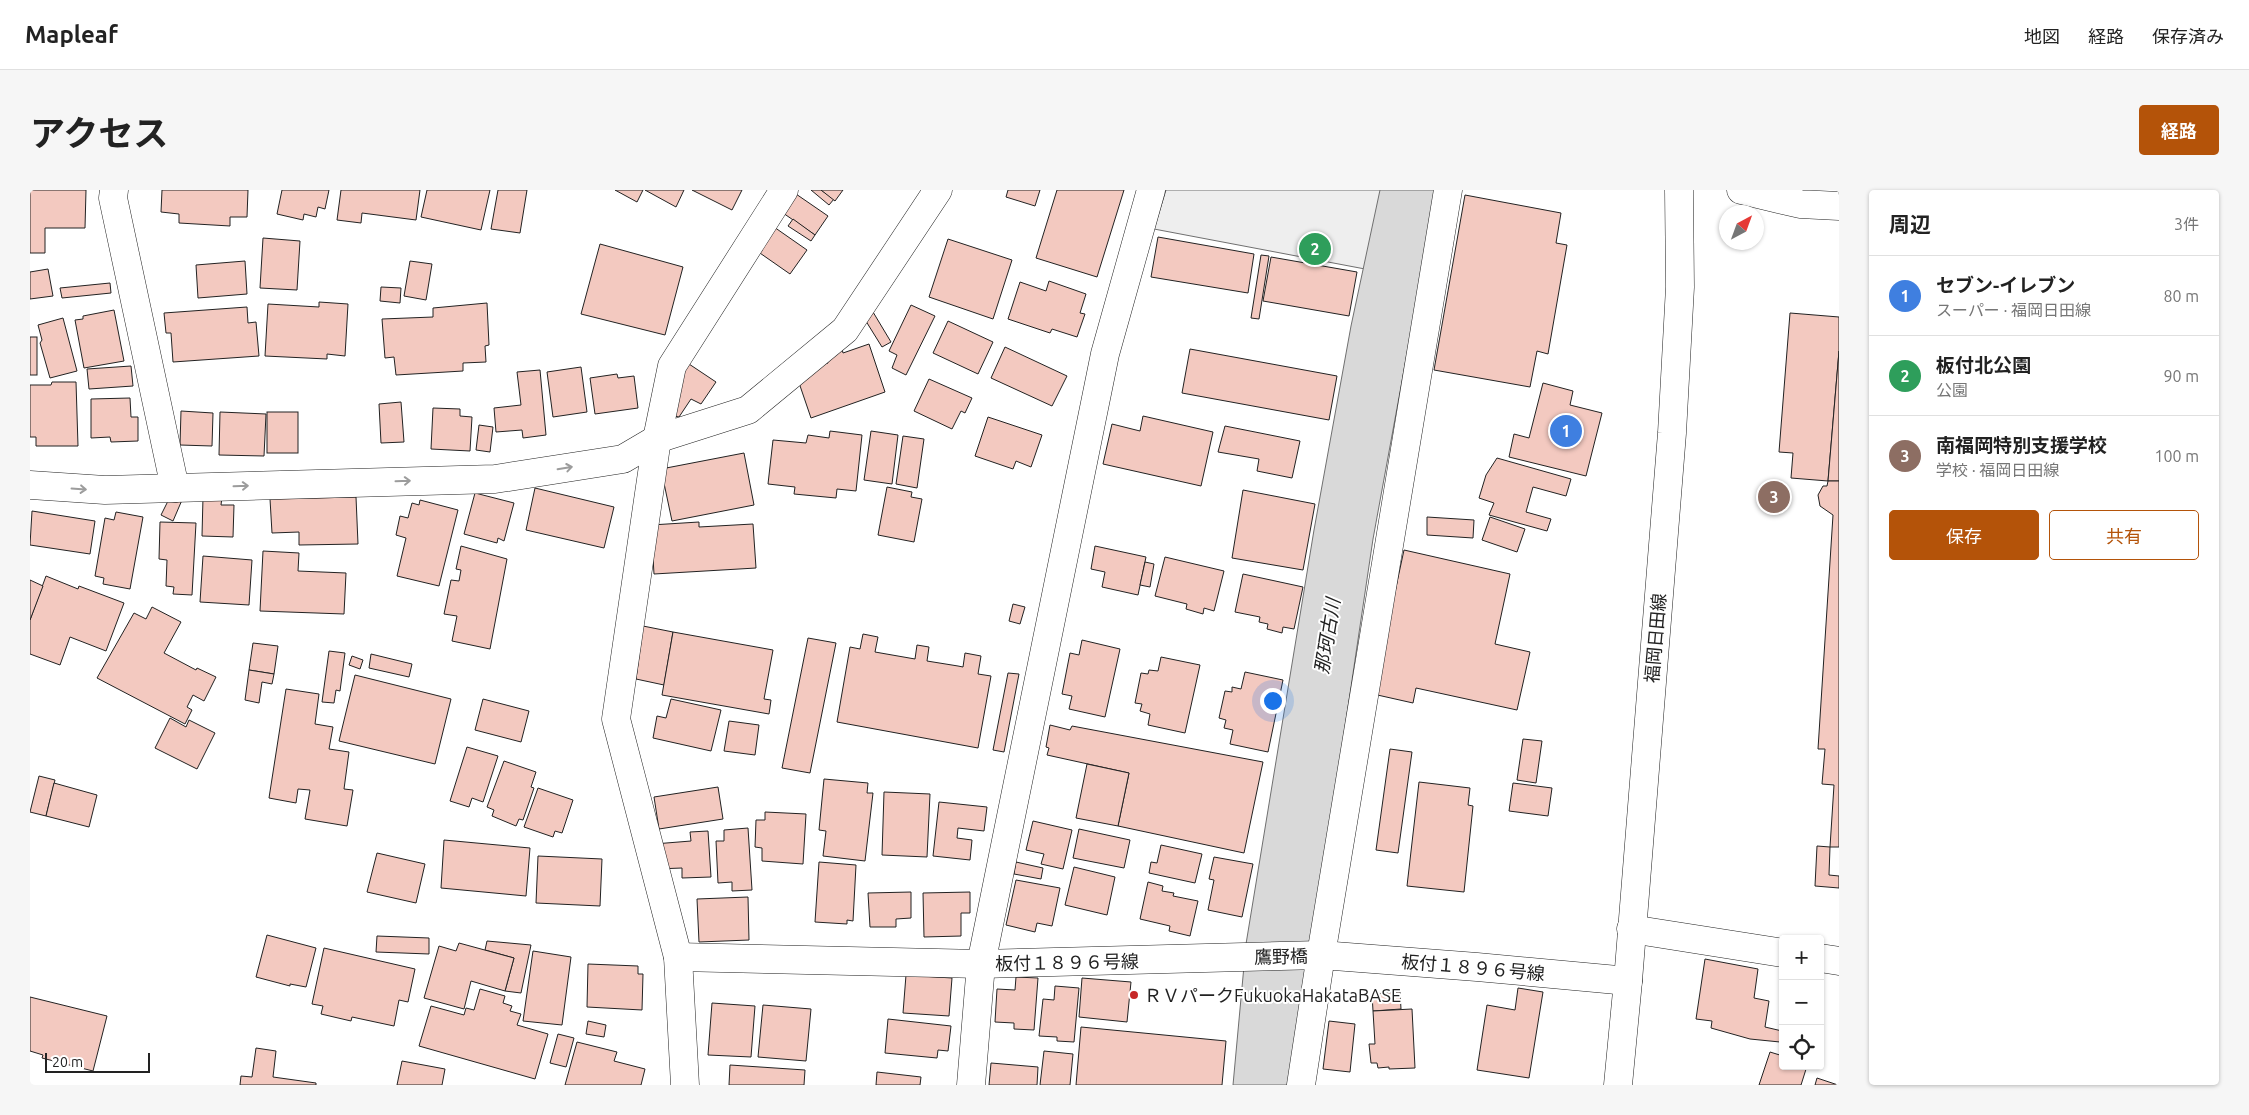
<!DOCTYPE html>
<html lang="ja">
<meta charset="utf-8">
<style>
:root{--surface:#fff;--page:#f6f6f6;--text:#222;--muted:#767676;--line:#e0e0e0;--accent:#b45309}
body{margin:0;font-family:Ubuntu,"Noto Sans JP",sans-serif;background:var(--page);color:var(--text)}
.controls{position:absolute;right:15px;bottom:15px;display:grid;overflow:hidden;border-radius:5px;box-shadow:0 1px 4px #0004}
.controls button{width:45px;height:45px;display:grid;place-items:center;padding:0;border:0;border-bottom:1px solid var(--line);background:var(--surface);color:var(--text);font:25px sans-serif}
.compass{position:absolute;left:1689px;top:15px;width:45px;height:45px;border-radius:50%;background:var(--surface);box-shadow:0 1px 4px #0004;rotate:41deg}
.scale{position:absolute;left:15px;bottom:12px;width:105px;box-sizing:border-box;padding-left:5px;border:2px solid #222;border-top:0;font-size:14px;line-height:18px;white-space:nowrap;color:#222;-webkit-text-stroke:4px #fff;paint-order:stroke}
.you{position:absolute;left:1242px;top:510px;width:18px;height:18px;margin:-12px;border:4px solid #fff;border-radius:50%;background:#1a73e8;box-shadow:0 0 0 8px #1a73e833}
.badge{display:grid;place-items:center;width:32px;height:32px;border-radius:50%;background:var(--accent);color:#fff;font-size:16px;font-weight:700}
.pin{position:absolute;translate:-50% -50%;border:2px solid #fff;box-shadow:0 1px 5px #0006}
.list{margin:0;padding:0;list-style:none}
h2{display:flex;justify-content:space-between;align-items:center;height:65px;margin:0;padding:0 20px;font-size:21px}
h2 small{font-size:16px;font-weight:400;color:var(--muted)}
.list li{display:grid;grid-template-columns:32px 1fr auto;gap:15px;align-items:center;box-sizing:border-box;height:80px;padding:0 20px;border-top:1px solid var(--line)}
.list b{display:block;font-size:19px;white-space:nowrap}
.list p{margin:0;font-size:16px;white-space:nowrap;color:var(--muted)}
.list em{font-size:16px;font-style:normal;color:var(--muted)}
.actions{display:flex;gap:10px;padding:15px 20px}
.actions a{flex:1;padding:11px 0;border:1px solid var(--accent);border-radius:5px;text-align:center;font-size:18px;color:var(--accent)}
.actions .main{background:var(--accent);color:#fff}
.icon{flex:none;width:28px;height:28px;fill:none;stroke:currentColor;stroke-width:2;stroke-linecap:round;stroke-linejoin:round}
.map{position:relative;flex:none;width:1809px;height:895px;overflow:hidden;border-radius:5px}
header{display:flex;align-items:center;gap:30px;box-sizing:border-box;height:70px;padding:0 25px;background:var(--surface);border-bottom:1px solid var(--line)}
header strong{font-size:24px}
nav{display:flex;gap:28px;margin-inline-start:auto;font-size:18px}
.intro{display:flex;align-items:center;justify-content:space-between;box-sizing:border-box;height:120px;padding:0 30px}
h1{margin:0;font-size:35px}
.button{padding:12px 22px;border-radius:5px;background:var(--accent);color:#fff;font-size:18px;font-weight:700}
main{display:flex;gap:30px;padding:0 30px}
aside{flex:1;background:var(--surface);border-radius:5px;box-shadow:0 1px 4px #0004}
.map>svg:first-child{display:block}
.green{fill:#eee;stroke:#6f6f6f}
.water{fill:#d9d9d9;stroke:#6f6f6f}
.building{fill:#f3c9c0;stroke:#222}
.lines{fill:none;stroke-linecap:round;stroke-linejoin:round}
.minor-casing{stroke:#222;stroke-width:29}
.tertiary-casing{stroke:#222;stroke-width:29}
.secondary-casing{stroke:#222;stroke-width:29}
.minor{stroke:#fff;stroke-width:28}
.tertiary{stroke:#fff;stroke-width:28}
.secondary{stroke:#fff;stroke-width:28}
.oneway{stroke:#9c9c9c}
.poi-dot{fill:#c62828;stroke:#fff;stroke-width:2}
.labels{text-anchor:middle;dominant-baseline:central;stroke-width:4;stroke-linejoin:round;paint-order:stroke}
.street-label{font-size:18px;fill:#222;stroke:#fff}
.poi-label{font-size:18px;fill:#222;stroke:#fff;text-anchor:start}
.water-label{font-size:19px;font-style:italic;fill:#222;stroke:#fff}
</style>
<header>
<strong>Mapleaf</strong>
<nav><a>地図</a><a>経路</a><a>保存済み</a></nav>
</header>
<div class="intro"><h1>アクセス</h1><a class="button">経路</a></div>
<main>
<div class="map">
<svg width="1809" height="895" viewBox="0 0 1809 895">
<rect width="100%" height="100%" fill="#fff"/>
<polygon class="green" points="1136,0 1352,0 1335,79 1124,39"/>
<polygon class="water" points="1350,0 1407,0 1343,349 1283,752 1267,895 1203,895 1216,754 1284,340 1321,136"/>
<g class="building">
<polygon points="0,0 56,0 55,38 15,38 15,63 0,63"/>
<polygon points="132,0 218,0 217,27 200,27 200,36 149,33 149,24 131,22"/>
<polygon points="252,0 299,0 295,19 288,17 286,27 274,24 273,30 247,24"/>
<polygon points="311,0 390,0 386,30 332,23 331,33 307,30"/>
<polygon points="397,0 460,0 451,40 391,27"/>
<polygon points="468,0 497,0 490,43 461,39"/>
<polygon points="585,0 613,0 607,12"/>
<polygon points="615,0 654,0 646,17"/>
<polygon points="662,0 712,0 702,20"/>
<polygon points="781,0 791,0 804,9 799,15"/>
<polygon points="791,0 813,0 805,11"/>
<polygon points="978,0 1010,0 1005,16 976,7"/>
<polygon points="1027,0 1094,0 1067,87 1006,68"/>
<polygon points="766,4 798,26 785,45 753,23"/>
<polygon points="1435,5 1531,23 1526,53 1537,55 1518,164 1507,161 1500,197 1404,180"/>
<polygon points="763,29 785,45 781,51 758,36"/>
<polygon points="744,37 777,60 760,84 727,61"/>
<polygon points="1128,47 1224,64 1218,103 1121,87"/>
<polygon points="233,48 270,51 267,100 230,98"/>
<polygon points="918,49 982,70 963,129 899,107"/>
<polygon points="570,54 653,77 635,145 551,124"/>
<polygon points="1231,65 1239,66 1229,129 1221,128"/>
<polygon points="1241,67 1327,82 1319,126 1233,111"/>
<polygon points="215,71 217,104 168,108 166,75"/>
<polygon points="380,71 402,74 396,110 374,106"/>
<polygon points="18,79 23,106 0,109 0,82"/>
<polygon points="1019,91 1056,104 1050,123 1055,124 1047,147 1022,139 1020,143 978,129 990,92 1016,101"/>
<polygon points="80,93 81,103 32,108 30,98"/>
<polygon points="351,97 371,98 370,113 350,111"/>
<polygon points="289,112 318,114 315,166 297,164 297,169 235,166 238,114 289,117"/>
<polygon points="457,113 459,155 455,156 456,172 433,173 433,181 366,185 364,167 355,168 352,129 403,127 403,118"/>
<polygon points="881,115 905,126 876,185 862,178 867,165 859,161"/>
<polygon points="217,117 218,133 226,132 229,166 143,172 141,143 136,143 134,123"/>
<polygon points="84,120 94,171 54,178 45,130 53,129 53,126"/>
<polygon points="843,122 861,152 852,157 834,128"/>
<polygon points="1760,123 1809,127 1809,161 1798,291 1761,288 1763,263 1749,262"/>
<polygon points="33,128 47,181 20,188 10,153 12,150 8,135"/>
<polygon points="918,131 963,152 948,184 903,163"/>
<rect x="0" y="147" width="7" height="38"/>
<polygon points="839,154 855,202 781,228 766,184 798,173 795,165 812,159 813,163"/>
<polygon points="975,157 1037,186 1022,216 961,188"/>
<polygon points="1160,159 1307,186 1299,230 1152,203"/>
<polygon points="1809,161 1809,291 1798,291"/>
<polygon points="656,172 686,192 671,214 661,209 649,227 640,225"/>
<polygon points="101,176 103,196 59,199 57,179"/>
<polygon points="551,177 557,222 523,227 517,182"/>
<polygon points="510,180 516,245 493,248 492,240 466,242 464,218 491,215 487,182"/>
<polygon points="587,184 588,188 604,186 608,218 565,224 560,188"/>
<polygon points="899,189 942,208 935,223 931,221 922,239 884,221"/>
<polygon points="22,192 46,192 48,256 6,256 6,247 0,247 0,195 21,195"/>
<polygon points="1513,193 1543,201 1540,215 1572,223 1556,286 1479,267 1484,244 1499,248"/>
<polygon points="100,208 101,227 108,227 108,251 81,252 80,247 61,248 61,209"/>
<polygon points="371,212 374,252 351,253 349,214"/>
<polygon points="403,218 430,219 430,226 442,227 440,261 401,259"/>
<polygon points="151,221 183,223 182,256 150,255"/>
<polygon points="190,222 236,224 234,266 189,265"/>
<rect x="237" y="222" width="31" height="41"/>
<polygon points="1113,226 1183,242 1171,296 1073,274 1082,234 1110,241"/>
<polygon points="958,227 1012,245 1001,277 986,271 983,279 945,266"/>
<polygon points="449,235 463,237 460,262 446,260"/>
<polygon points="1195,236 1270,251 1262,288 1227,281 1229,269 1188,262"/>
<polygon points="800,241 832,245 826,301 807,299 806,308 764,304 765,297 738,294 743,250 776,253 778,245 799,248"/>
<polygon points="841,241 868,245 862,294 834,290"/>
<polygon points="873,246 894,249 887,298 866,294"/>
<polygon points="714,263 724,315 642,331 631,279"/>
<polygon points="1467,268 1541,289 1536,306 1503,297 1496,322 1521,329 1517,341 1459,325 1464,313 1449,308 1456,285"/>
<polygon points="1798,291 1809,291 1809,657 1800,657 1804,595 1792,594 1795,559 1788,559 1803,325 1790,316 1788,305 1793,296 1797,296"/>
<polygon points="857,297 882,302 881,307 892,309 884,352 848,345"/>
<polygon points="505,298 584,317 574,358 496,340"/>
<polygon points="1213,300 1285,314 1273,380 1202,368"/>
<polygon points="445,303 484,313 474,351 468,348 467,353 434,344"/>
<polygon points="141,305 152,310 143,331 131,325"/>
<polygon points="173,307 192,307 191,315 204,315 203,347 172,346"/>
<polygon points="326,307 328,354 269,355 269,342 242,343 240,309"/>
<polygon points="390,310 428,320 409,396 367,386 376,348 366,345 370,326 378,328 382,313 389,315"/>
<polygon points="2,321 65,331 60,364 0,355"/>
<polygon points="86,322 113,327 100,399 73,394 74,388 65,386 75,328 84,330"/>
<polygon points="1397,327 1444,330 1443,348 1397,345"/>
<polygon points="1460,327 1495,339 1487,362 1452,350"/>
<polygon points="130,332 166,333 162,405 143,404 144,397 136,396 137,370 129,369"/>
<polygon points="669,332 669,337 723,334 726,378 624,384 621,335"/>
<polygon points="431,356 477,369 460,459 422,451 427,426 414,424 421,390 429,391 431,380 426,379"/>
<polygon points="1065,356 1116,367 1108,405 1072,397 1075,382 1061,379"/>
<polygon points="1374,360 1480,384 1465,454 1500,462 1487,520 1386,498 1383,513 1343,504"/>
<polygon points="233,361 269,363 268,381 316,383 314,424 230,421"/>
<polygon points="173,366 222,370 219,415 170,412"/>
<polygon points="1135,367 1194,381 1184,421 1174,418 1173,424 1156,419 1157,414 1125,406"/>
<polygon points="1115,372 1124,374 1120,397 1110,395"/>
<polygon points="1213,384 1273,397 1264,439 1253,437 1252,443 1237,439 1238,434 1229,432 1230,427 1205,422"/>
<polygon points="16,386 48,399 49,396 94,413 76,461 40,447 30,475 0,464 0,430"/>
<polygon points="0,390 13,396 0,430"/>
<polygon points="983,414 995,417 990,434 979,431"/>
<polygon points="122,417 151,432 134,463 166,480 167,478 186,487 174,511 163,505 157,517 162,520 155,534 67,488 104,423 116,429"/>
<polygon points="613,436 643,442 634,495 606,489"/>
<polygon points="643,442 743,460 734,509 741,510 739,524 632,505"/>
<polygon points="833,444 848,447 845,462 885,469 887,455 899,457 897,471 928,476 933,477 935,463 951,466 948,484 961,486 948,558 807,532 820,457 830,459"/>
<polygon points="778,448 806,453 780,583 752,578"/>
<polygon points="1052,450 1090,459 1075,527 1039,519 1042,506 1032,504 1040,463 1049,465"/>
<polygon points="223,453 248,456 244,484 219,480"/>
<polygon points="299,461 315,463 310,501 306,500 304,513 292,512"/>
<polygon points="341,464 382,474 379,487 339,478"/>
<polygon points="322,466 333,470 330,479 319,475"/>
<polygon points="1131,467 1170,475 1155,543 1118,535 1120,524 1110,521 1112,514 1105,513 1111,483 1118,484 1119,480 1128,481"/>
<polygon points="219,480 244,484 242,494 232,492 229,513 215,510"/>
<polygon points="1215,482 1253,490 1238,562 1200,554 1203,540 1194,538 1196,530 1189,528 1195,501 1202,502 1202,497 1211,499"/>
<polygon points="978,483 989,484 974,562 963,560"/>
<polygon points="325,485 421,509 405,574 309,551"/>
<polygon points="256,499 289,504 285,534 303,537 299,559 319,562 314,599 323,600 317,636 275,629 280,600 268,599 266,613 239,608"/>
<polygon points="453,509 499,521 491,552 445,540"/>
<polygon points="641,509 691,520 681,561 623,548 627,526 636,528"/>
<polygon points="140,528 156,537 159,530 185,543 167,579 125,558"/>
<polygon points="699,531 729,535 725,565 694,561"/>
<polygon points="1020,535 1040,540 1042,536 1233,572 1214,663 1088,636 1099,583 1017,565 1019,558 1016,557"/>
<polygon points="1493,549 1512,551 1506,593 1487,590"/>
<polygon points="437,557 468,566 453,612 442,608 439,617 420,611"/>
<polygon points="1360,559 1382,562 1368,663 1346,660"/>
<polygon points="474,571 506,582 501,597 504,598 493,630 489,629 486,636 462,626 464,620 457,617"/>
<polygon points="1057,574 1099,583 1088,636 1046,628"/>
<polygon points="9,586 25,590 16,626 0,622"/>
<polygon points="794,589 838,593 837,603 843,603 835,671 793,666 796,641 789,640"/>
<polygon points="1389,592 1440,598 1438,615 1443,616 1434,702 1377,696"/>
<polygon points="24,593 67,605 59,637 16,626"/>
<polygon points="1483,593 1522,598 1518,626 1479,621"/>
<polygon points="688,597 693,629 629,639 624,607"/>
<polygon points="508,598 543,610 532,643 525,641 523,647 494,637"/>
<polygon points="854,602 900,604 897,667 852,665"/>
<polygon points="909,612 957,617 954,641 928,638 927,648 942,650 940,670 903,666"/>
<polygon points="735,622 776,624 773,674 732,671 732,658 725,657 726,630 735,630"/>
<polygon points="1003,631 1042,640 1033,679 1011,674 1014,664 996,660"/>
<polygon points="718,638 722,700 702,701 702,692 688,693 686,651 694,651 694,640"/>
<polygon points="1049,639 1100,650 1094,678 1043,668"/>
<polygon points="678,641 681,687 652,688 652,678 626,679 624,654 661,651 660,642"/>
<polygon points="414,650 500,658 496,706 411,698"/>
<polygon points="1131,655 1172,664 1165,693 1119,683 1121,672 1127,673"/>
<polygon points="1787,656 1800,657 1799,685 1809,686 1809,698 1785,696"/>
<polygon points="347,663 395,674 386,713 337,702"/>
<polygon points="508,666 572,669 570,716 506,713"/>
<polygon points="1184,667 1223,674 1212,727 1178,720 1184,690 1179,689"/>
<polygon points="789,672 826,675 823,731 817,730 817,734 785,732"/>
<polygon points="986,672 1013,678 1011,689 984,684"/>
<polygon points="1044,677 1085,687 1077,725 1035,715"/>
<polygon points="986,690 1030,698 1022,736 1007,733 1005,742 976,735"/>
<polygon points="1118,692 1133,696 1132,701 1144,703 1143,706 1168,711 1160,746 1139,741 1140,736 1110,729"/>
<polygon points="881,702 881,728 866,729 866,737 840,737 838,703"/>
<polygon points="940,702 940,723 931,723 931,746 894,747 893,703"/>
<polygon points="718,707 719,750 669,752 667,709"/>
<polygon points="237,745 286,758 276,797 260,794 260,796 226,787"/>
<polygon points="347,746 399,748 399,764 346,762"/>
<polygon points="457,751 501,755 491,803 475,801 484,768 455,760"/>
<polygon points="429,753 484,768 475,801 441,791 434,819 394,808 409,756 426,761"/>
<polygon points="294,758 385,779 378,812 369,810 364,836 322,827 321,831 291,824 293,816 282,814"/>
<polygon points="503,761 541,767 532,835 493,831"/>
<polygon points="1675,769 1728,779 1724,808 1739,811 1735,837 1752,841 1750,852 1720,849 1681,838 1682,831 1666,829"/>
<polygon points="558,774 608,776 608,784 613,784 612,820 557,817"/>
<polygon points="876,785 922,788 919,826 873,823"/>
<polygon points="986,787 1008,788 1004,840 984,839 984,833 965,832 967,799 985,800"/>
<polygon points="1052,788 1101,792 1097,832 1049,827"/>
<polygon points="1025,796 1049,798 1044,852 1027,851 1027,847 1009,846 1013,809 1024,810"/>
<polygon points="1488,798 1513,802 1499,888 1447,880 1457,815 1485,820"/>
<polygon points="450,799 475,806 473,813 482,816 480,821 491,824 487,835 518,844 505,889 389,856 401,816 434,825 436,818 444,820"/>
<polygon points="1370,802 1371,819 1343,821 1342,804"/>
<polygon points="0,807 77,826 63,881 12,868 13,865 0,861"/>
<polygon points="682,813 725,816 721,867 678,865"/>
<polygon points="733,815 781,819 776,871 728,867"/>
<polygon points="1382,819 1385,878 1359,879 1359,877 1348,878 1347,873 1341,873 1339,854 1345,854 1343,821"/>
<polygon points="858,829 921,836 918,861 908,860 907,868 855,863"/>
<polygon points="558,831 576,835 574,847 556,844"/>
<polygon points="1299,831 1325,834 1320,882 1293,879"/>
<polygon points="1051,837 1196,851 1192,895 1046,895"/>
<polygon points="528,844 544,848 536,877 520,873"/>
<polygon points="547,852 587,862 584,871 615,879 611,895 535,895"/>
<polygon points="226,858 246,861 243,887 286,893 286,895 210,895 211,886 222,887"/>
<polygon points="1014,861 1043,864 1040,895 1010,895"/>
<polygon points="1740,862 1753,866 1753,876 1777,876 1771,895 1729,895"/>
<polygon points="372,871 415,879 412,895 367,895"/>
<polygon points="961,873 1008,877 1007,895 959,895"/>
<polygon points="700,875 775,880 774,895 699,895"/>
<polygon points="847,882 891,887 890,895 846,895"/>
<polygon points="1787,888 1808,895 1785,895"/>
</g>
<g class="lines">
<defs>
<g id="minor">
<polyline points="84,0 83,8 145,298"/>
<polyline points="0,295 75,300 465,289 593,269 627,249 718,220 815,140 908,0"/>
<polyline points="1601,739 1753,763"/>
<polyline points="648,767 951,774 1291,765 1447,777 1598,791"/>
<polyline points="1790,768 1809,771"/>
<polyline points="655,895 648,767 586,529 627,249 642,176 754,0"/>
<polyline points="941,895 951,774 1075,164 1121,0"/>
<polyline points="1271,895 1291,765 1418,0"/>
</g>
<polyline id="tertiary" points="1711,0 1770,14 1809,16"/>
<polyline id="secondary" points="1588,895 1598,791 1642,243 1650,97 1649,0"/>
</defs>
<use href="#minor" class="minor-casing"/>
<use href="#tertiary" class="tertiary-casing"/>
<use href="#secondary" class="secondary-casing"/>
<use href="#minor" class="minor"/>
<use href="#tertiary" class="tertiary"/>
<use href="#secondary" class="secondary"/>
</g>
<defs><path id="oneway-shaft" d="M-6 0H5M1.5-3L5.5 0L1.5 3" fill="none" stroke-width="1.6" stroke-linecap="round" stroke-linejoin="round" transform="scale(1.25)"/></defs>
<g class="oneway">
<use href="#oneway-shaft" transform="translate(535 278) rotate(-9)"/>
<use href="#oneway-shaft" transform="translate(373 291) rotate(-2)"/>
<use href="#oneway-shaft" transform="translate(211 296) rotate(-2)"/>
<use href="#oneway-shaft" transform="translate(49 299) rotate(4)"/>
</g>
<circle class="poi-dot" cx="1104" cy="805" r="5"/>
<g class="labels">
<g class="street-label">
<text transform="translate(1625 448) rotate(-85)">福岡日田線</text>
<text transform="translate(1251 766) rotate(-1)">鷹野橋</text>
<text transform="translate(1037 772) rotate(-1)">板付１８９６号線</text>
<text transform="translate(1443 777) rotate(5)">板付１８９６号線</text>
</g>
<g class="poi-label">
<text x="1114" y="805">ＲＶパークFukuokaHakataBASE</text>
</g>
<g class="water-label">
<text transform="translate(1297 446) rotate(-81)">那珂古川</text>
</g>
</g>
</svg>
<div class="controls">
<button>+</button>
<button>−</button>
<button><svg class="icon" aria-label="locate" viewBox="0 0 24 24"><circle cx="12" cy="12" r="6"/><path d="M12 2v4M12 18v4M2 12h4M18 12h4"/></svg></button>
</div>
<svg class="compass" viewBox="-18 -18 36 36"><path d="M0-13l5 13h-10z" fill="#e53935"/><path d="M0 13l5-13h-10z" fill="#767676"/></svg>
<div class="scale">20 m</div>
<div class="you"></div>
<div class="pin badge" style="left:1536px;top:241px;background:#3f7fe0">1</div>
<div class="pin badge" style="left:1285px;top:59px;background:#2e9e5b">2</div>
<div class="pin badge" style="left:1744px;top:307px;background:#8d6e63">3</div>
</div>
<aside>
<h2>周辺<small>3件</small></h2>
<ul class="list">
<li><span class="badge" style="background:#3f7fe0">1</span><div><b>セブン-イレブン</b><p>スーパー · 福岡日田線</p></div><em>80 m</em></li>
<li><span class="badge" style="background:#2e9e5b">2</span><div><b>板付北公園</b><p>公園</p></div><em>90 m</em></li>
<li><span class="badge" style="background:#8d6e63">3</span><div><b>南福岡特別支援学校</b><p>学校 · 福岡日田線</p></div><em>100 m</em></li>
</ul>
<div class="actions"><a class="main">保存</a><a>共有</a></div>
</aside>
</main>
